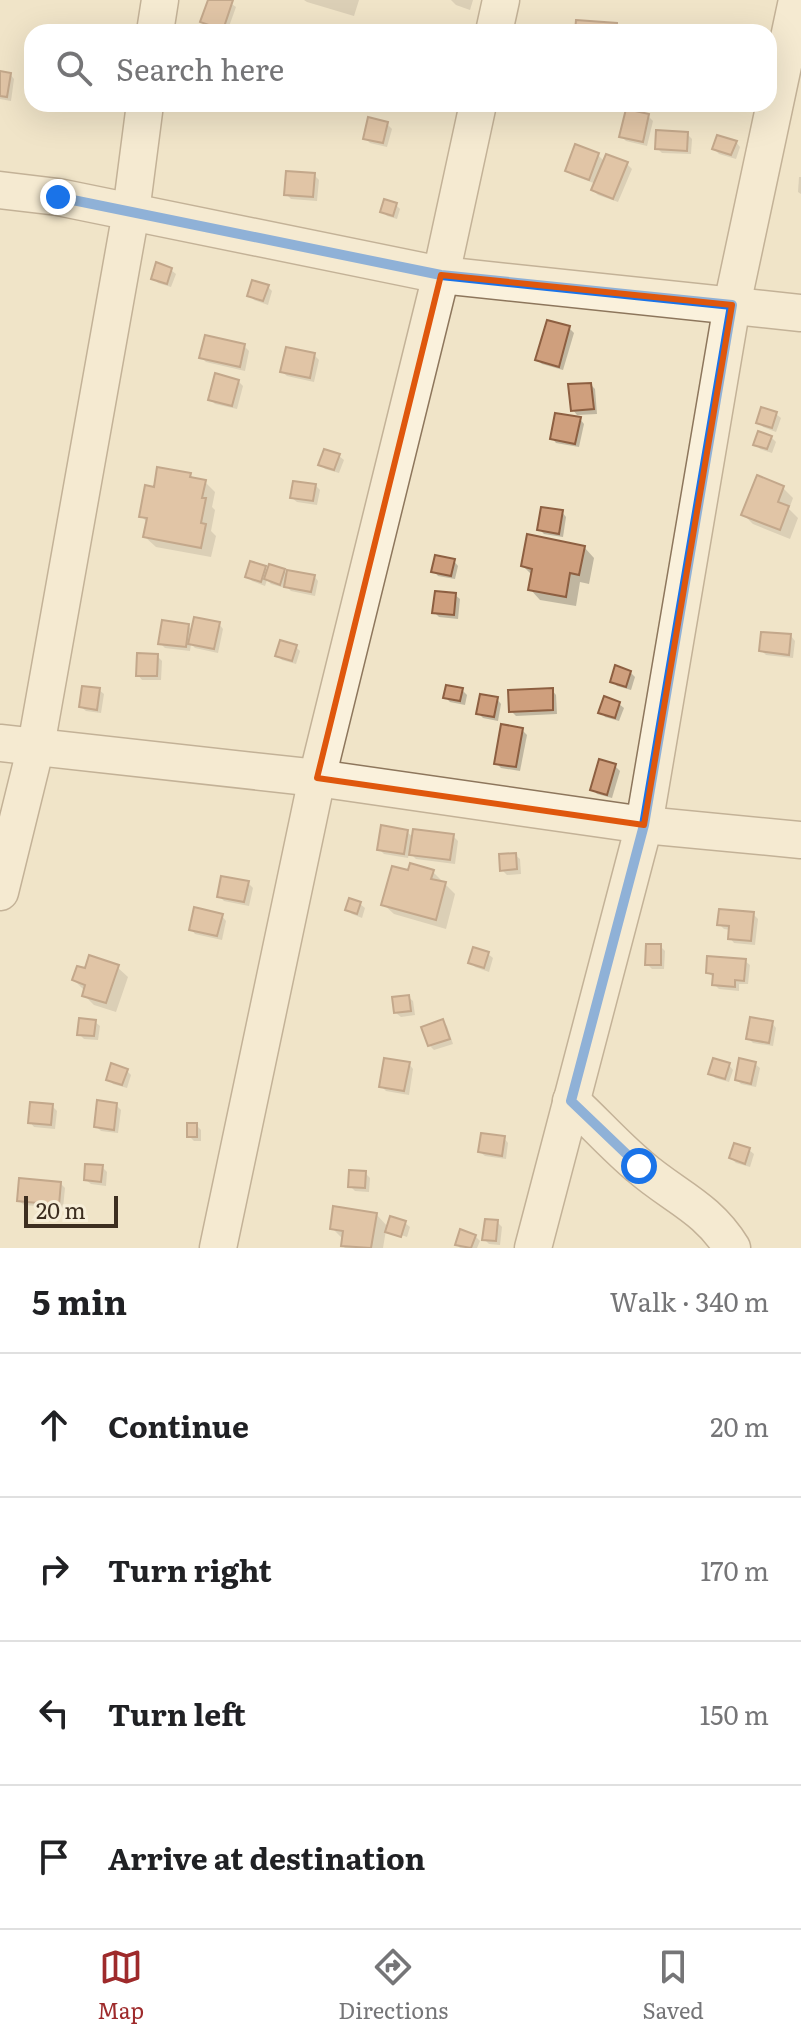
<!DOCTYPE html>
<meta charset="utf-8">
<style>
:root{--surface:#fff;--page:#f2f2f2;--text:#202124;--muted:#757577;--line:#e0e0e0;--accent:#9e2a2b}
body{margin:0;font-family:Literata,serif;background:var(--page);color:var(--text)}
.scale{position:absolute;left:24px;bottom:20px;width:94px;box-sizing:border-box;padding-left:8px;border:4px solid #3d2e20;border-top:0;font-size:22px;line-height:28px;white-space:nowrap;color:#3d2e20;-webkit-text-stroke:6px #f7eed8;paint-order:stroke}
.stop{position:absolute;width:24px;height:24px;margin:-18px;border:6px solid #1a73e8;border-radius:50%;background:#fff}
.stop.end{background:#1a73e8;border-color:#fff;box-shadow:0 2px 8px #0008}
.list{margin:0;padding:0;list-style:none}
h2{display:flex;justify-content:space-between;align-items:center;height:104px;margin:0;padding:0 32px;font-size:34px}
h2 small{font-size:26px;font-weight:400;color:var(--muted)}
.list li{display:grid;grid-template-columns:52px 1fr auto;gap:24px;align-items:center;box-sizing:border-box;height:144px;padding:0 32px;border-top:2px solid var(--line)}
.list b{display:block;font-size:30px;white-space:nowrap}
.list em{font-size:26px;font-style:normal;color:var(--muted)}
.icon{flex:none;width:44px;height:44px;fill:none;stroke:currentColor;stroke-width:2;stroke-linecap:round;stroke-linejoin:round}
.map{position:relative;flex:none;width:801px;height:1248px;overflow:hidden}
.search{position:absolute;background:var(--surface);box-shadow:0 8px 32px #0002;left:24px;right:24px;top:24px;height:88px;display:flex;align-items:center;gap:20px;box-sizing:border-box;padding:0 28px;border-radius:24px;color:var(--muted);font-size:30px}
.sheet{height:680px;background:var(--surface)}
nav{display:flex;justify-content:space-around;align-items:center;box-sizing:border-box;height:112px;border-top:2px solid var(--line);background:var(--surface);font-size:22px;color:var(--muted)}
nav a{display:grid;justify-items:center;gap:4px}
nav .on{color:var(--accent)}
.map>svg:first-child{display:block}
.shadow{fill:#0003}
.building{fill:#cf9f7d;stroke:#8d5f41;stroke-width:2}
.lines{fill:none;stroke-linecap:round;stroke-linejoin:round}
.street-casing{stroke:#8d765c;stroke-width:39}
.street{stroke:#faf1dc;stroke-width:36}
.route{stroke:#1a73e8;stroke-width:10}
.marked{fill:none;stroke:#df570d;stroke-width:6;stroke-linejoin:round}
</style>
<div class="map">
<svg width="801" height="1248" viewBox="0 0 801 1248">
<rect width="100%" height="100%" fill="#f0e4c8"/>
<g class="shadow">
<polygon points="210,0 226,0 236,7 227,32 207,26 203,21"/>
<polygon points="304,0 359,0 354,16 307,2"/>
<polygon points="451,0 473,0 470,10 456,5"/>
<polygon points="616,25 622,30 622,26 632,27 636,32 577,32"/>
<polygon points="0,73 10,74 14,79 11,101 0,99"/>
<polygon points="79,104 97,104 97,109 84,109"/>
<polygon points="648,116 653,121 647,146 626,141 622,137"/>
<polygon points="387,124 392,129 387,147 370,143 365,138"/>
<polygon points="687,134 692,139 691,154 662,153 657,148"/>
<polygon points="736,142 740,147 736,159 719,154 714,149"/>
<polygon points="598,155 605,162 627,164 632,169 618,202 598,195 593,190 596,184 572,175 567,171"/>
<polygon points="314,175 319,180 317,201 291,199 286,194"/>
<polygon points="799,177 801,177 801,194 798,192"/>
<polygon points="396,205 400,209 397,219 387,216 382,211"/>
<polygon points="171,270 176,274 171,287 158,283 153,278"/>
<polygon points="268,287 272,291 268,305 254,300 249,295"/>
<polygon points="569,328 574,333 563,370 542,364 537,360"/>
<polygon points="244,346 249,351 245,371 206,362 201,357"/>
<polygon points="314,355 319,360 314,382 287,376 282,372"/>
<polygon points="238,381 243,386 237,409 215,404 210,399"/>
<polygon points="591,385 595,389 597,414 577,415 573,410"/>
<polygon points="776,414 781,418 776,432 763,427 758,422"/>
<polygon points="580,419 584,424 579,447 556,443 552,438"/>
<polygon points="771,437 776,442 772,453 760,449 756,444"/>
<polygon points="339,456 344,460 339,473 325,469 320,464"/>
<polygon points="190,475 196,480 205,482 215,492 212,507 215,510 211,531 216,536 211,557 156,547 145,537 148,523 141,516 155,489"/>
<polygon points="315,485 320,490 317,505 297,502 292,498"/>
<polygon points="783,488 793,498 789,509 798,518 790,539 753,524 743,514"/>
<polygon points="562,512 566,517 563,537 544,534 539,529"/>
<polygon points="584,547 594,558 589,584 580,582 576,606 540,600 530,589 533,576 523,566"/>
<polygon points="454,561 458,566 455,579 438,576 434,571"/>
<polygon points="270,566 284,571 288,575 314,576 318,581 315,596 291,591 286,586 285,588 271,584 267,580 265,586 252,581 247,576 265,568 269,572"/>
<polygon points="455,595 460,599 458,619 439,617 434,612"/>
<polygon points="219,624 223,629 218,653 195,648 191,644 190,651 165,648 160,643 188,626 193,631"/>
<polygon points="791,636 795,641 793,658 766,655 761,650"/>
<polygon points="296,647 300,651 296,664 282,660 277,655"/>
<polygon points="157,656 162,661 161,680 142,680 138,675"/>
<polygon points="630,672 635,677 631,690 617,686 612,681"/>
<polygon points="99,690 104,694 101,713 86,711 81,707"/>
<polygon points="462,690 467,695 465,705 450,702 445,697"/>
<polygon points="552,690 556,695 557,714 516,716 511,711"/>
<polygon points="497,699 501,704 498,721 483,718 478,713"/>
<polygon points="619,704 624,708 619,721 605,717 601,712"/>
<polygon points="522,730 527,735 520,771 501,768 496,763"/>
<polygon points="615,766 620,771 612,798 597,794 592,789"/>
<polygon points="407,832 414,838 453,836 458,841 455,864 416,859 409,852 408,858 384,854 379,849"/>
<polygon points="515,855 520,859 521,874 507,875 502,870"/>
<polygon points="409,872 433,872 455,894 446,929 394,914 383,904"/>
<polygon points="248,883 253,888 249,906 224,901 219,896"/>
<polygon points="360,904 365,908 362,918 352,914 347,910"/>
<polygon points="753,914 758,919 755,945 734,943 730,938 731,930 724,929 719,924"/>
<polygon points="222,916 226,921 222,940 195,934 191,929"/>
<polygon points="660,946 665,951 664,969 652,969 647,964"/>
<polygon points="488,954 493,958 489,972 475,967 470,962"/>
<polygon points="745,961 750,965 748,984 739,984 739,991 719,989 714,984 715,978 708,973"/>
<polygon points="117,967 128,977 116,1012 94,1005 84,995 85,991 74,980 86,971"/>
<polygon points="408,997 413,1001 415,1015 401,1017 396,1013"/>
<polygon points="443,1021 447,1026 453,1044 434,1050 429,1045"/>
<polygon points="95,1022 100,1026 98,1040 84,1039 79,1034"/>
<polygon points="772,1023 776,1028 773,1046 753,1043 748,1038"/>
<polygon points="409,1064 413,1069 409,1095 386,1091 381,1086"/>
<polygon points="755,1064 760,1068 756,1087 741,1084 737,1080"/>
<polygon points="729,1065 733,1070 729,1082 715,1078 711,1073"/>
<polygon points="126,1070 131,1075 127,1088 113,1084 108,1079"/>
<polygon points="116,1105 121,1110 118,1133 101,1131 96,1126"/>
<polygon points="52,1106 57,1111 55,1129 34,1127 30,1122"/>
<polygon points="196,1125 201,1130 201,1141 194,1141 189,1136"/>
<polygon points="504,1138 508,1143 506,1159 485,1156 480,1152"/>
<polygon points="749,1150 754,1154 750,1167 736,1163 731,1158"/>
<polygon points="102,1167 107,1172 106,1186 91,1184 86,1180"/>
<polygon points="365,1173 370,1178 369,1192 355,1191 350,1186"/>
<polygon points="60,1183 65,1188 63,1208 24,1205 19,1201"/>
<polygon points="376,1214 388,1227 405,1223 410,1227 407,1237 390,1231 390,1234 386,1230 383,1248 345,1248 343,1246 342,1238 332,1228"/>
<polygon points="497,1222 502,1227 500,1245 489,1244 484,1239"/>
<polygon points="475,1236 480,1241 477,1248 460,1248 457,1245"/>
</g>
<g class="building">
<polygon points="208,0 233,0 223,30 200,22"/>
<polygon points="576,20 617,23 617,32 575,32"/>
<polygon points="0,71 11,73 7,97 0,96"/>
<polygon points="626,109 649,114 643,142 619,137"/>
<polygon points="368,117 388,122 383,143 363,139"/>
<polygon points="656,130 688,132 687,151 655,149"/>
<polygon points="717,135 737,141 731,155 712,149"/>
<polygon points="575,144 599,153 589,180 565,171"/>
<polygon points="606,154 628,162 613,199 591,190"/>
<polygon points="286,171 315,173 313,197 284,195"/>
<polygon points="384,199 397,203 393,216 380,212"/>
<polygon points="156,262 172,268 167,284 151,279"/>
<polygon points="252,280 269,285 263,301 247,296"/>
<polygon points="547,320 570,326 559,367 535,360"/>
<polygon points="205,335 245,344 240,367 199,358"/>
<polygon points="286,347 315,353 310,378 280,372"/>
<polygon points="215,373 239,380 232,406 208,400"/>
<polygon points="591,383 594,409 571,411 568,384"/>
<polygon points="761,407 777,412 772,428 756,423"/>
<polygon points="555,413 581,417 575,444 550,439"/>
<polygon points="758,431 772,436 767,449 753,445"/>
<polygon points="324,449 340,454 334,470 318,465"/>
<polygon points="157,467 191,473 190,477 206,480 202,498 206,498 201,523 206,524 201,548 143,537 147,518 139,517 145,485 154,487"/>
<polygon points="757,475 784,486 778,502 789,506 780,530 741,515"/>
<polygon points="293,481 316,484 313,501 290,498"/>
<polygon points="541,507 563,510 559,534 537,530"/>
<polygon points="527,534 585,546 579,575 570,573 566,597 528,590 532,569 521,566"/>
<polygon points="435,555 455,559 451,576 431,572"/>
<polygon points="250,561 266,566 261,582 245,577"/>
<polygon points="269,564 285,569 280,585 264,579"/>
<polygon points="287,570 315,575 311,592 284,587"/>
<polygon points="435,591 456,593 454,615 432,613"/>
<polygon points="194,617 220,622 214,649 188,644"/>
<polygon points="162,620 189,624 186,647 158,644"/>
<polygon points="761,632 791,634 789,655 759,651"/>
<polygon points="280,640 297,645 292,661 275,656"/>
<polygon points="137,653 158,654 157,676 136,676"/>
<polygon points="615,665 631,671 626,687 610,682"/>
<polygon points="446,685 463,688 460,701 443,698"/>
<polygon points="82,686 100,688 97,710 79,707"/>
<polygon points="553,688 553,710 509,712 508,690"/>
<polygon points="480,694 498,697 494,717 476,714"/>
<polygon points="604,696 620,702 615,718 598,713"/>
<polygon points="501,724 523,728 516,767 494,764"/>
<polygon points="599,759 616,764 607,795 590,790"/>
<polygon points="381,825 408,830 404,854 377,850"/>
<polygon points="413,829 454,834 450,860 409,855"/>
<polygon points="516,853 517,869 500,871 499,854"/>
<polygon points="410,863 434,870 431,879 446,882 436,920 381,905 392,866 408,870"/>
<polygon points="221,876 249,881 244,902 217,897"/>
<polygon points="349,898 361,902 357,914 345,910"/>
<polygon points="194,907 223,914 217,936 189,930"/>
<polygon points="719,909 754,912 751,941 728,939 729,926 717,925"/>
<polygon points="646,944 661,944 661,965 645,965"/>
<polygon points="473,947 489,952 484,968 468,963"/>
<polygon points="89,955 119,965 106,1003 82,996 85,985 72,980 77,966 85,968"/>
<polygon points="707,956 746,959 744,981 735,980 735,987 712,985 713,974 706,973"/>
<polygon points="409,995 411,1011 394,1013 392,997"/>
<polygon points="750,1017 773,1021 769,1043 746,1039"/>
<polygon points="79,1018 96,1020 94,1036 77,1035"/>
<polygon points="443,1019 450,1039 428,1046 421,1027"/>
<polygon points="384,1058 410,1062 404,1091 379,1087"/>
<polygon points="713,1058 730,1063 725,1079 708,1074"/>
<polygon points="739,1058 756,1062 751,1084 735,1080"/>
<polygon points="111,1063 128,1069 122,1085 106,1080"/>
<polygon points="97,1100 117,1103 114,1130 94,1127"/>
<polygon points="30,1102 53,1104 51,1125 28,1123"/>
<rect x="187" y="1123" width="10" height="14"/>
<polygon points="481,1133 505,1136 502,1156 478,1152"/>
<polygon points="734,1143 750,1148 745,1164 729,1158"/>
<polygon points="85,1164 103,1165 101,1182 84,1180"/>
<polygon points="349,1170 366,1171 365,1188 348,1187"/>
<polygon points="19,1178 61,1182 59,1205 17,1201"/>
<polygon points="333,1206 377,1213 371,1248 341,1246 343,1231 330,1229"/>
<polygon points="390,1216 406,1221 401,1237 385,1232"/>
<polygon points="485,1219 498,1220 496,1241 482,1240"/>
<polygon points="460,1229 476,1235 471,1248 455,1245"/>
</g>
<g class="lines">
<defs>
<g id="street">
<polyline points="155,32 160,0"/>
<polyline points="494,32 501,0"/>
<polyline points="0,190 58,197 441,275 801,313"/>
<polyline points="0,743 317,778 644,825 801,840"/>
<polyline points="0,892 36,746 131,212 145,104"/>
<path d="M571,1101C594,1122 615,1146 639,1166C673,1196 707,1207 732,1248"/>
<polyline points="218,1248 317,778 441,275 478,104"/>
<polyline points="533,1248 644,825 732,305 797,0"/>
</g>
</defs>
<use href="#street" class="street-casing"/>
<use href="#street" class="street"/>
</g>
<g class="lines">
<polyline class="route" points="58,197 441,275 732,305 644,825 571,1101 639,1166"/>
</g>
<path d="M0 0H801V1248H0ZM441,275L732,305L644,825L317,778Z" fill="#f0e4c8" fill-opacity=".55" fill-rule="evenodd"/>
<path class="marked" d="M441,275L732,305L644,825L317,778Z"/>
</svg>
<div class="scale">20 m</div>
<div class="stop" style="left:639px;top:1166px"></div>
<div class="stop end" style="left:58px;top:197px"></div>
<div class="search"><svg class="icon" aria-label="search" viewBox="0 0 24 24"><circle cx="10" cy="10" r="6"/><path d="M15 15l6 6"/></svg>Search here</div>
</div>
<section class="sheet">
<h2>5 min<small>Walk · 340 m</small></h2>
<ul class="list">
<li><svg class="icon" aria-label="ahead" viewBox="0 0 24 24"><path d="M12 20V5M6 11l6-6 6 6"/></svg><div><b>Continue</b></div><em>20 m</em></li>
<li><svg class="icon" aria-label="right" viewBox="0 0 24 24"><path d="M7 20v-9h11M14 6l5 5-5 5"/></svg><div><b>Turn right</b></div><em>170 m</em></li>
<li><svg class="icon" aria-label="left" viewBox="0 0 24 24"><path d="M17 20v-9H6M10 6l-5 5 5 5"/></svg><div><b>Turn left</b></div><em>150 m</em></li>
<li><svg class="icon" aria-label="arrive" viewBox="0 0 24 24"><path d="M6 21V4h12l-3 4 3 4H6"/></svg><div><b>Arrive at destination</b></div></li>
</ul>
</section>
<nav>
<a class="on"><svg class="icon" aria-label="map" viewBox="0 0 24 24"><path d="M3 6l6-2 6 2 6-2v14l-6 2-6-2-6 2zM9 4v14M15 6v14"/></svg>Map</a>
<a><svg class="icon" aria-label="directions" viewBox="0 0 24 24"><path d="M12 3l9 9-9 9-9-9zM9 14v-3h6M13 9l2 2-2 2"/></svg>Directions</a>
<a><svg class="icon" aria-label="saved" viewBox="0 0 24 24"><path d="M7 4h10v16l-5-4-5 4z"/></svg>Saved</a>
</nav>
